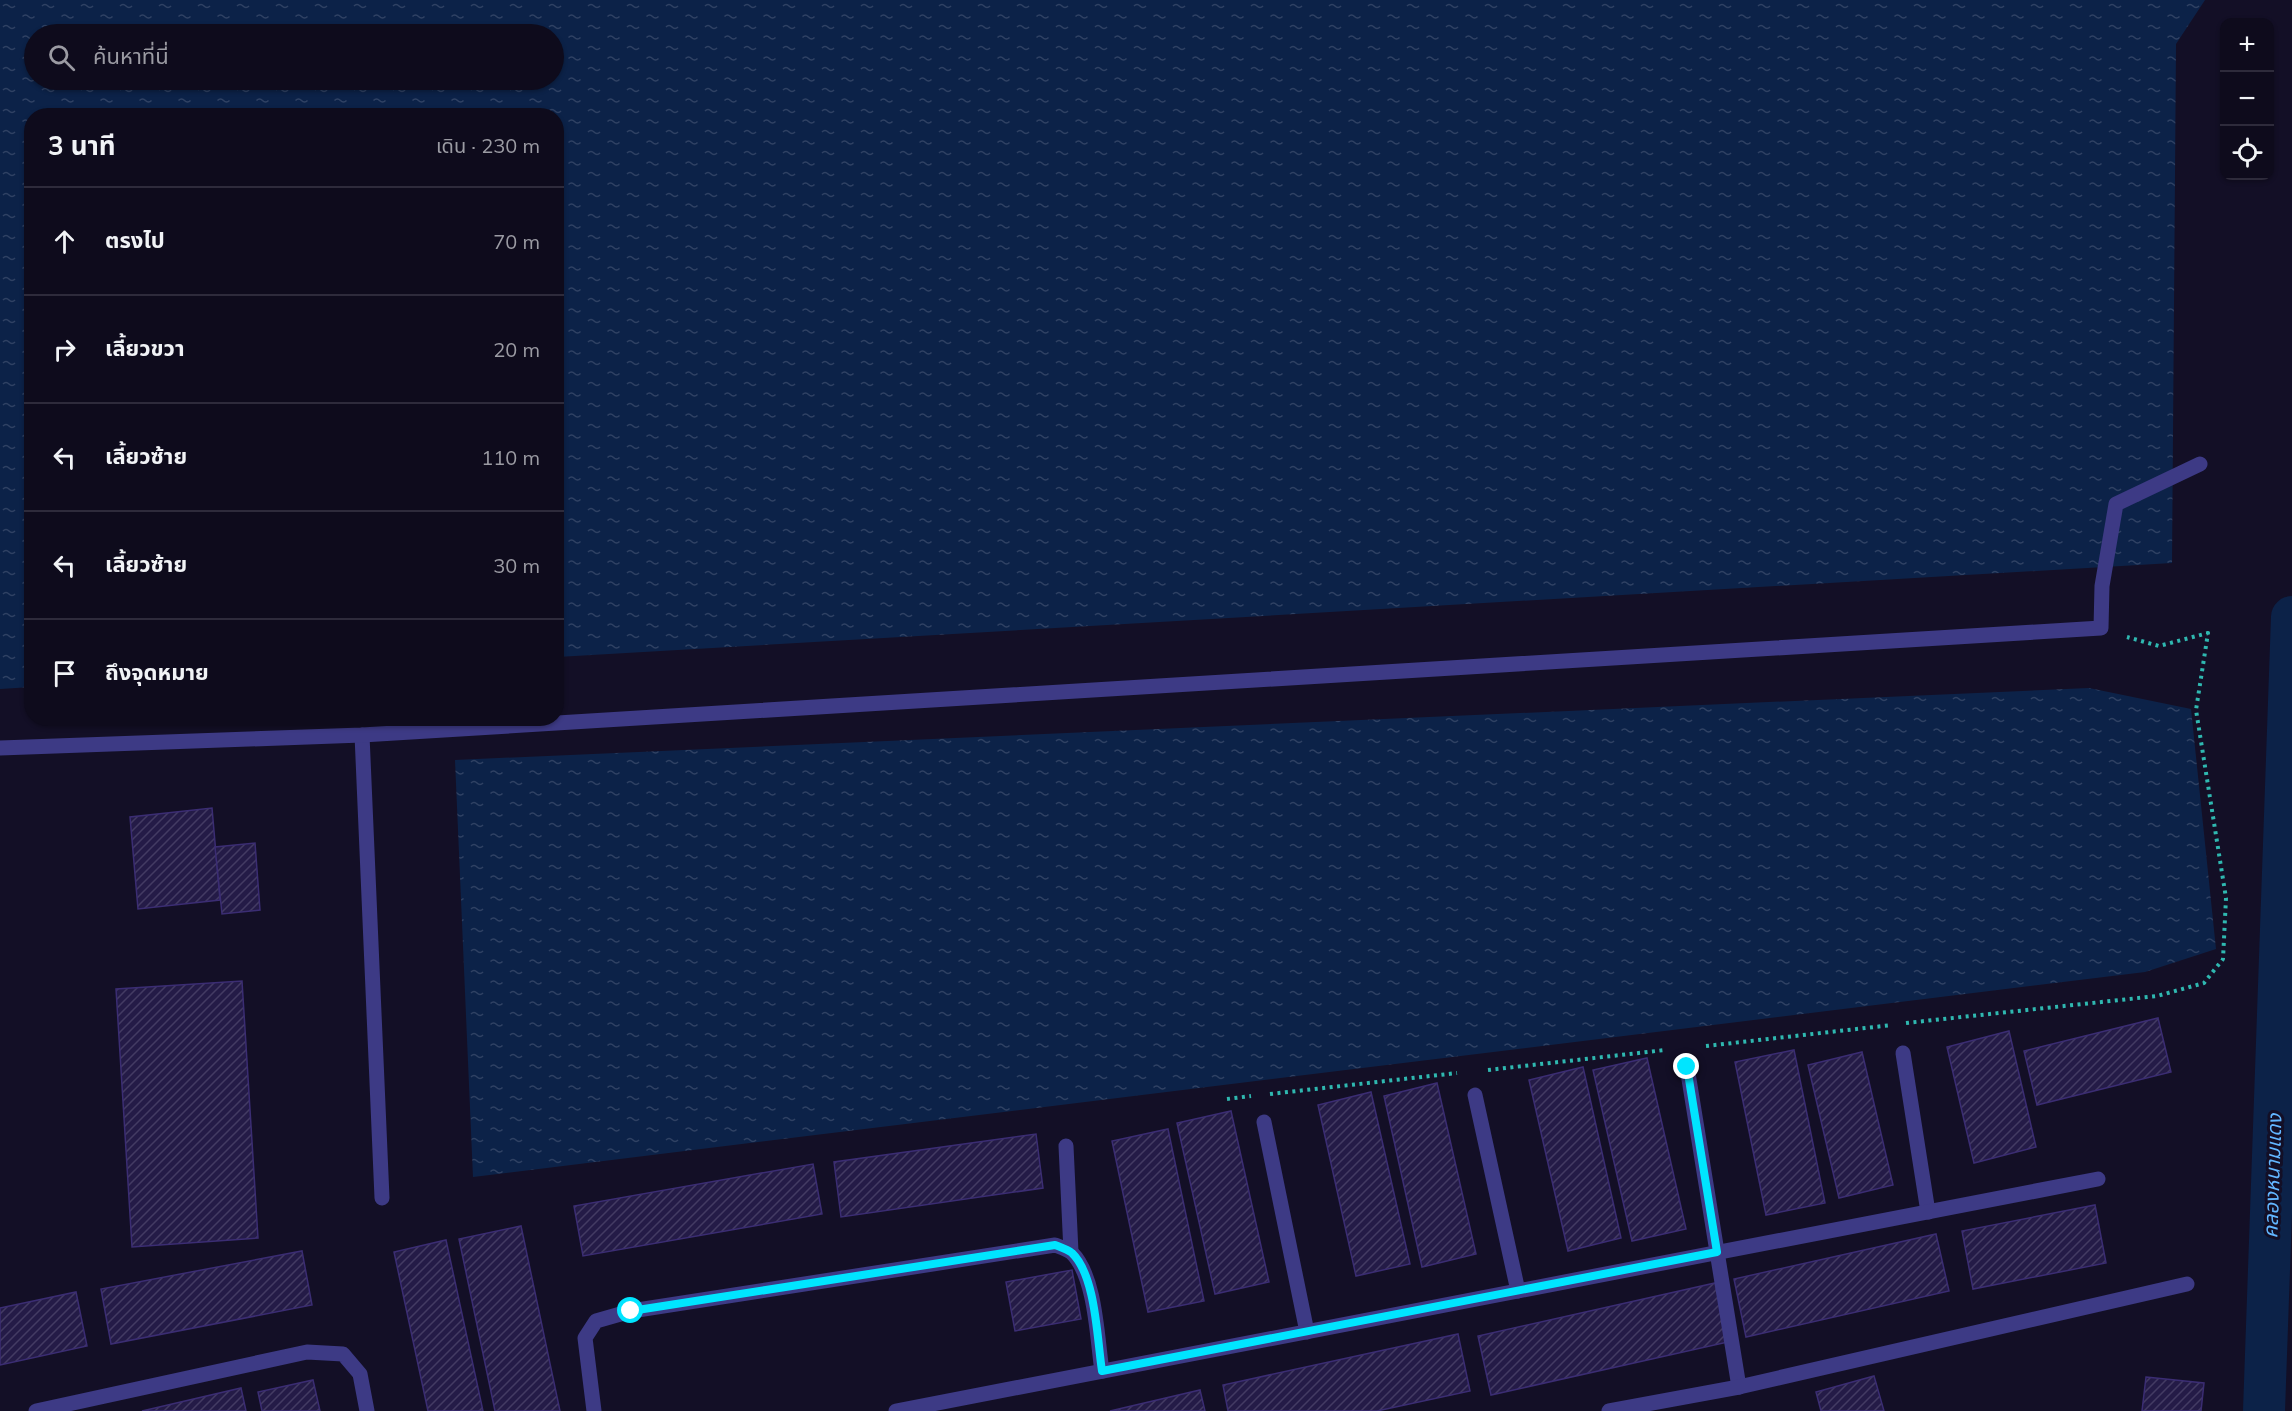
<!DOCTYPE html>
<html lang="th">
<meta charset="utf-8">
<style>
:root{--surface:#0e0b1c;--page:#171425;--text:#f1f3f6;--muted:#9b9ba3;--line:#2e2b3b}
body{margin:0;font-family:Mulish,"Noto Sans Thai",sans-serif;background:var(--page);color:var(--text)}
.controls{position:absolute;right:18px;top:18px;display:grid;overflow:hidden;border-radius:12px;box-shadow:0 2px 4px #0004}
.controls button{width:54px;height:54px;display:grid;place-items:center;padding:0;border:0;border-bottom:2px solid var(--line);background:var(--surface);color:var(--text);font:30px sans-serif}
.stop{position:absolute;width:18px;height:18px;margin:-14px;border:4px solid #00e5ff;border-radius:50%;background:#fff}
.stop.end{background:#00e5ff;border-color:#fff;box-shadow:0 2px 6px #0008}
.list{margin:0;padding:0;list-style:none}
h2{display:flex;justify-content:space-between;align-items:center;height:78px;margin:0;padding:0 24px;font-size:26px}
h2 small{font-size:20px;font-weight:400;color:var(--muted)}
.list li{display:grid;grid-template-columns:39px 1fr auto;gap:18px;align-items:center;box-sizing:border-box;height:108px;padding:0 24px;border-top:2px solid var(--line)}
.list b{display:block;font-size:22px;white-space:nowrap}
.list em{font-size:20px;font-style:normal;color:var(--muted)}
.icon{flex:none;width:33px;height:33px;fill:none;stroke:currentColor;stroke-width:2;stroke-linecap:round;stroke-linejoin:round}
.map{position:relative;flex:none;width:2292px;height:1411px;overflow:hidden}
.search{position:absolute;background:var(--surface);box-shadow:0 2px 4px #0004;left:24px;top:24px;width:540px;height:66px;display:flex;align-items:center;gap:15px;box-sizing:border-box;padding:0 21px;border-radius:33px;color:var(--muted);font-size:22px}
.panel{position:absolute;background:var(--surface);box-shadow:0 2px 4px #0004;left:24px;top:108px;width:540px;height:618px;border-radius:24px}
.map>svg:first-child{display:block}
.water{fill:url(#water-ripples);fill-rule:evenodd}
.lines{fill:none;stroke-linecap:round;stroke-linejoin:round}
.canal{stroke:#0c2248;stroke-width:42}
.building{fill:url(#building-hatch);stroke:#3b2d73;stroke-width:1.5}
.path{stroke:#2fb8b0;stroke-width:4;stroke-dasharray:3 4.5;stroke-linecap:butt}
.minor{stroke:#3d3a85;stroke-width:15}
.route{stroke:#00e5ff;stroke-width:8}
.labels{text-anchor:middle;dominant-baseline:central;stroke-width:6;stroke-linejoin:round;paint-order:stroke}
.water-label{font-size:20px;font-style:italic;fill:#62b6ff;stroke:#130f26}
</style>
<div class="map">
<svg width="2292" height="1411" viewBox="0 0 2292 1411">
<defs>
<pattern id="water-ripples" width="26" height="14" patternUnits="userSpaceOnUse" patternTransform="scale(1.5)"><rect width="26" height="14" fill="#0c2248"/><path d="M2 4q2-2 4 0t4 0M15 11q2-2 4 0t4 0" fill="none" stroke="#2f4163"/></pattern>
<pattern id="building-hatch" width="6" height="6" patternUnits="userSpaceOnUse" patternTransform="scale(1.5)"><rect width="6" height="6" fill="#241b47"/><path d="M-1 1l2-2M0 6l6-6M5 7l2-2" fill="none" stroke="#433b63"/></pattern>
</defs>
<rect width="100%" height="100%" fill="#130f26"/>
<g class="water">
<path d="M0,0H2205L2176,44L2172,563L557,657L556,116H32L31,687L0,689ZM34,34H554V80H34Z"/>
<polygon points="2089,688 2191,709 2216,949 2145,972 473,1177 455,760"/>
</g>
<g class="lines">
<polyline class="canal" points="2264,1411 2292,617"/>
</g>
<g class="building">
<polygon points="212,808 220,900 138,909 130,817"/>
<polygon points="255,843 260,910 222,914 215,847"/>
<polygon points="242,981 258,1238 132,1247 116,989"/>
<polygon points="2158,1018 2171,1072 2037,1105 2024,1051"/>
<polygon points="2009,1031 2036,1147 1974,1163 1947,1047"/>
<polygon points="1794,1050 1825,1203 1766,1215 1735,1062"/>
<polygon points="1862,1052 1893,1185 1839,1198 1808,1065"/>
<polygon points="1647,1058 1686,1229 1632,1241 1593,1070"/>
<polygon points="1583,1067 1621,1238 1568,1251 1529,1080"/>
<polygon points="1437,1083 1476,1254 1422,1267 1384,1096"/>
<polygon points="1371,1092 1410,1264 1356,1276 1318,1105"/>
<polygon points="1231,1111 1269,1282 1215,1294 1177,1123"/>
<polygon points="1168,1129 1204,1301 1148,1312 1112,1141"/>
<polygon points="1036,1134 1043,1188 841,1217 834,1162"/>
<polygon points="813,1164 822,1214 583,1256 574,1206"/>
<polygon points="2095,1205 2106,1263 1973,1289 1962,1231"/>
<polygon points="521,1226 560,1411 495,1411 459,1239"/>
<polygon points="1936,1234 1949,1291 1746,1337 1734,1279"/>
<polygon points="446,1240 483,1411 428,1411 394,1252"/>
<polygon points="302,1251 312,1305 111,1344 101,1289"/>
<polygon points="1072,1270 1081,1319 1015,1331 1006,1282"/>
<polygon points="1715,1283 1728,1342 1491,1395 1478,1336"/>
<polygon points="76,1292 87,1346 0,1365 0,1308"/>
<polygon points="1458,1334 1470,1391 1377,1411 1228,1411 1223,1385"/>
<polygon points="1874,1376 1884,1411 1821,1411 1816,1392"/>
<polygon points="2146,1377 2204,1383 2201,1411 2142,1411"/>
<polygon points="313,1380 320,1411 262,1411 258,1392"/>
<polygon points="241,1388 246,1411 142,1411"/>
<polygon points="1200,1390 1205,1411 1110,1411"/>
</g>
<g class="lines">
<g class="path">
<polyline points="1906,1023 2157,996 2204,983 2223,959 2226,898 2196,710 2208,633 2159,646 2127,637"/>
<polyline points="1706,1046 1892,1025"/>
<polyline points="1488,1070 1665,1050"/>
<polyline points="1270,1094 1457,1073"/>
<polyline points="1227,1099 1251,1096"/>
</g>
<g class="minor">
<polyline points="362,735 382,1198"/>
<polyline points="0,748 362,735 2101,628 2102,586 2116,504 2200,464"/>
<polyline points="1903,1053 1928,1212"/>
<polyline points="1687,1067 1739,1387"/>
<polyline points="1475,1095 1518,1291"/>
<polyline points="1264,1122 1307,1332"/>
<polyline points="1066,1146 1071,1252"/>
<polyline points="36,1411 307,1352 343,1354 360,1374 367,1411"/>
<path d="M594,1411L585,1338L596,1321L631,1311L1055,1245C1060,1247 1067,1249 1072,1253C1096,1277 1097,1339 1102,1371"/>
<polyline points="896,1411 2098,1179"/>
<polyline points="1609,1411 1739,1387 2187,1284"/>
</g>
</g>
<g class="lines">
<path class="route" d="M631,1311L1055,1245C1060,1247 1067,1249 1072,1253C1096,1276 1097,1339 1102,1371L1717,1252L1687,1067"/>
</g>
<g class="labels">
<g class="water-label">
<text transform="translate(2272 1176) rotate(-88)">คลองหนามแดง</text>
</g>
</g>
</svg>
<div class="controls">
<button>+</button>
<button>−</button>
<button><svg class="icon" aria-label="locate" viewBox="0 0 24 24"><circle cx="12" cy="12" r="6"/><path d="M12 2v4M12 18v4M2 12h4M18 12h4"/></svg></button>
</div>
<div class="stop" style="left:631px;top:1311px"></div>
<div class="stop end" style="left:1687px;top:1067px"></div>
<div class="search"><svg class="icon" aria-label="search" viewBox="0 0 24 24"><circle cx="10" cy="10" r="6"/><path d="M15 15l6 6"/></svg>ค้นหาที่นี่</div>
<section class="panel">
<h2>3 นาที<small>เดิน · 230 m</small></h2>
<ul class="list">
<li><svg class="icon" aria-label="ahead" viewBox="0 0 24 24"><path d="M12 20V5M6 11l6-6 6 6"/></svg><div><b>ตรงไป</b></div><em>70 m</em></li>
<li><svg class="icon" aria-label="right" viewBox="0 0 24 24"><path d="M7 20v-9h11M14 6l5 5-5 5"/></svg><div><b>เลี้ยวขวา</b></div><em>20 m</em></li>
<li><svg class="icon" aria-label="left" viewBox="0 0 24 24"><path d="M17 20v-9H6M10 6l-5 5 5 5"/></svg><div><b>เลี้ยวซ้าย</b></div><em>110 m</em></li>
<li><svg class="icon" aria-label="left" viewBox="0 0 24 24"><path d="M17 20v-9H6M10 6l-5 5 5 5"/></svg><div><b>เลี้ยวซ้าย</b></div><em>30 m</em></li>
<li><svg class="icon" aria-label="arrive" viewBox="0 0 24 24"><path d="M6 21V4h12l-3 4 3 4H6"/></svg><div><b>ถึงจุดหมาย</b></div></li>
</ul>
</section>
</div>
